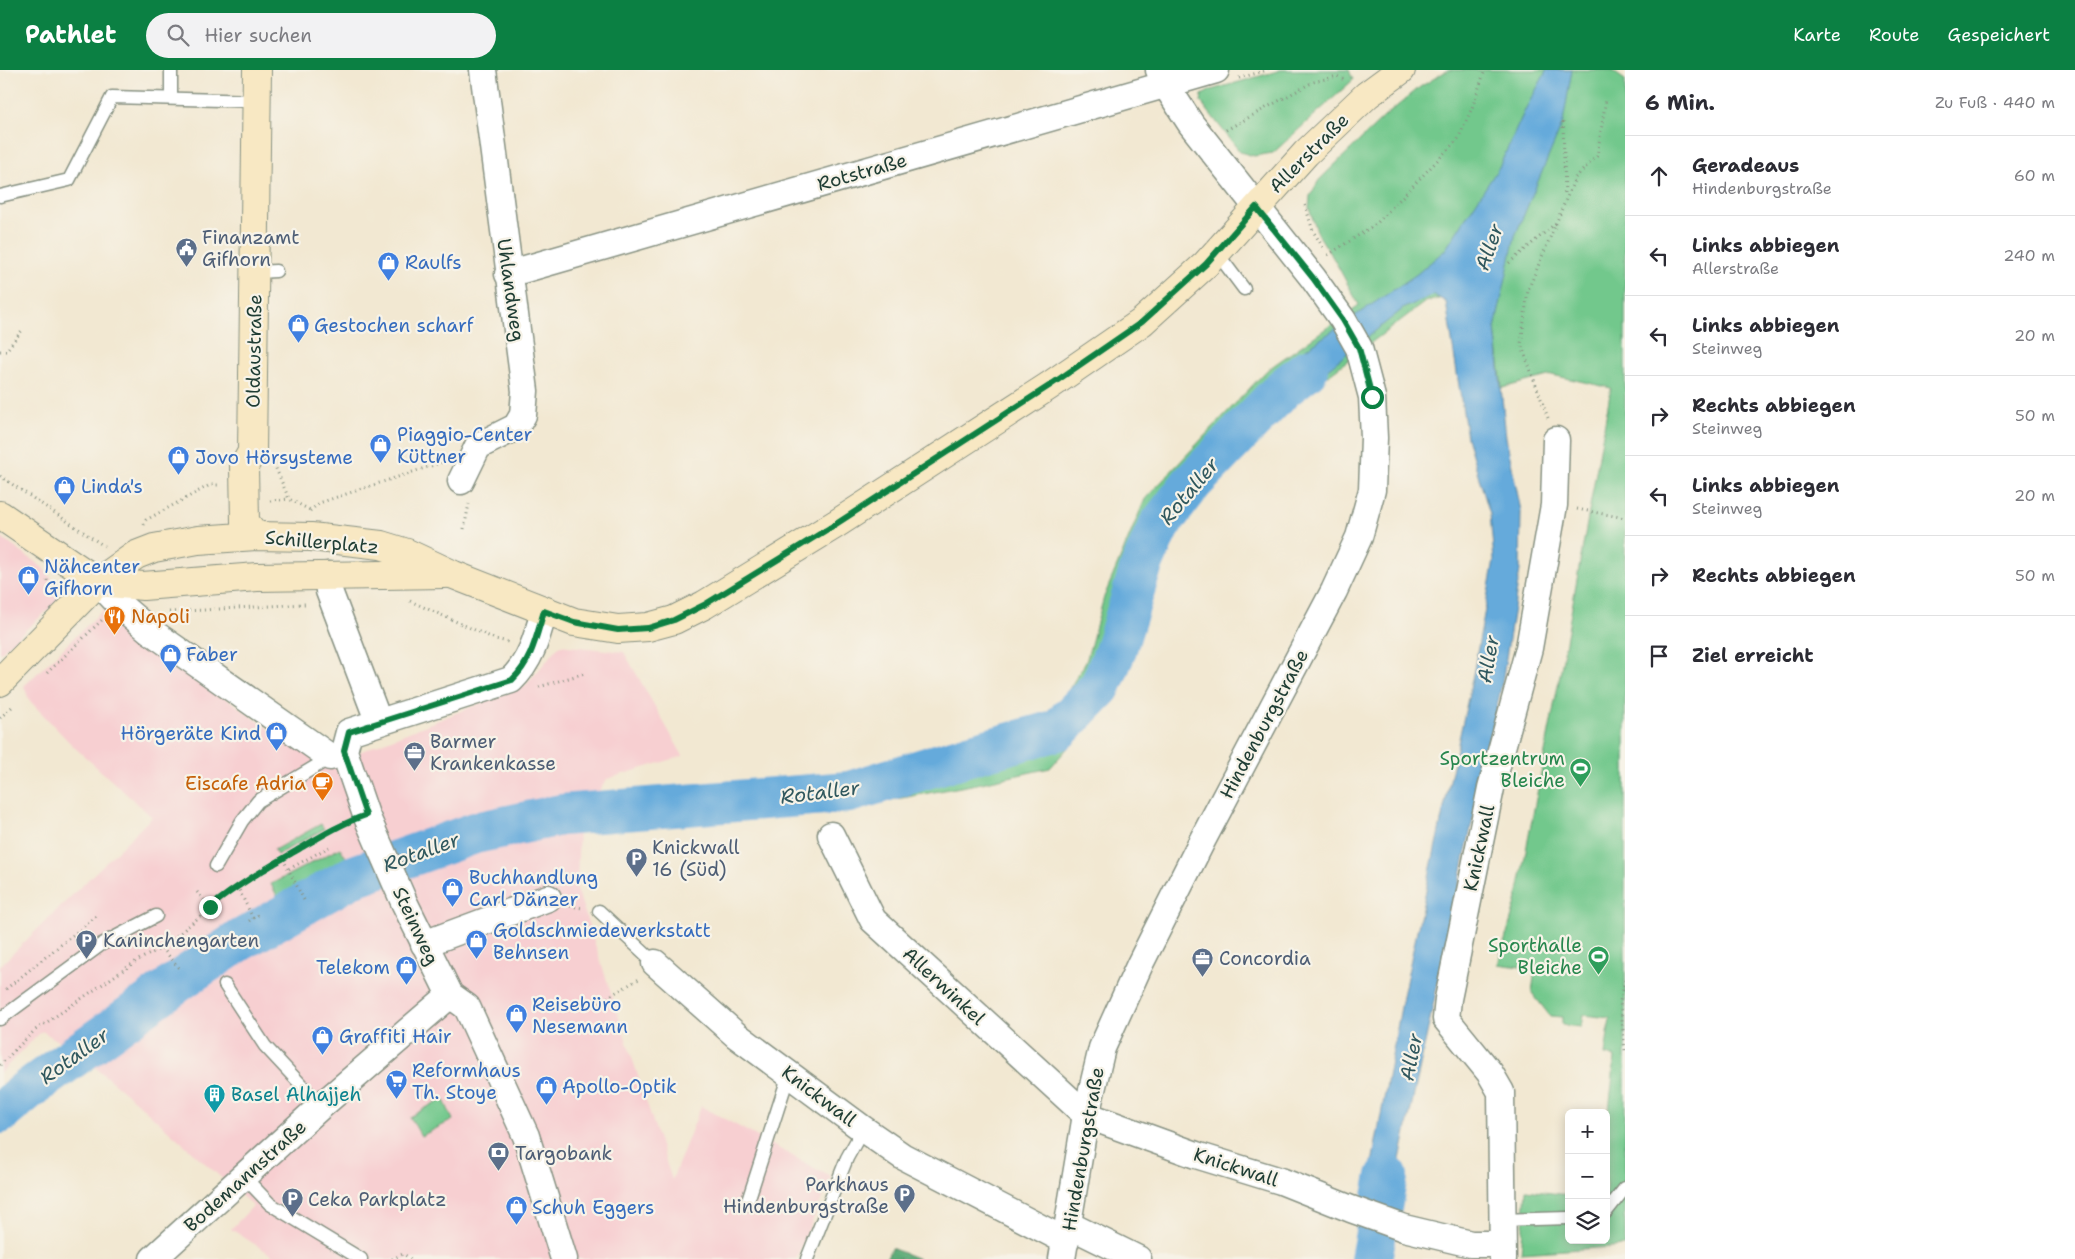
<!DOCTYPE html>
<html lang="de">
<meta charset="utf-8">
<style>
:root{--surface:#fff;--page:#f2f2f3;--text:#2b2b33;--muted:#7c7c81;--line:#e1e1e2;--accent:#0b8043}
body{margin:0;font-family:"Shantell Sans",sans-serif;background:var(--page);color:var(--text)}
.controls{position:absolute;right:15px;bottom:15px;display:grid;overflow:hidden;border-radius:8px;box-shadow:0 2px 12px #0003}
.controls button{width:45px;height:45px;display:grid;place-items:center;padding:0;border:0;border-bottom:1px solid var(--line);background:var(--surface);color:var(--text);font:25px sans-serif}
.stop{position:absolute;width:15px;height:15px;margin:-11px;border:4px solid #0b8043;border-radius:50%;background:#fff}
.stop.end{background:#0b8043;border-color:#fff;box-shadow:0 1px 5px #0008}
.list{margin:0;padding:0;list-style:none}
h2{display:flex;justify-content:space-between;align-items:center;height:65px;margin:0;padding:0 20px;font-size:21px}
h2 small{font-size:16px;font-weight:400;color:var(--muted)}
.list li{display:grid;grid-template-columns:32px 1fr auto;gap:15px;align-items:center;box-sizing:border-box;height:80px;padding:0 20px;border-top:1px solid var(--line)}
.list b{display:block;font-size:19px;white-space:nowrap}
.list p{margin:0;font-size:16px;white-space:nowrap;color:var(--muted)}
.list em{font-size:16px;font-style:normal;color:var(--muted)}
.icon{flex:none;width:28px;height:28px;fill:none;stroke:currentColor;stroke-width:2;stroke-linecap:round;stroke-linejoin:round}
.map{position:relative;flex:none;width:1625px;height:1189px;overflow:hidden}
header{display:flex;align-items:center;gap:30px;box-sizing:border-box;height:70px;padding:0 25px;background:var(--accent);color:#fff}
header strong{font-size:24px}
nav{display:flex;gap:28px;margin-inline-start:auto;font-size:18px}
.search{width:350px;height:45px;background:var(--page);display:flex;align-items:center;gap:12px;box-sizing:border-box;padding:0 18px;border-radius:28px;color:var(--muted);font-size:19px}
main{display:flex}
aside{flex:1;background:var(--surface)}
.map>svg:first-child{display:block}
.built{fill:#f7cfd1}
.green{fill:#72c88c;stroke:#488260}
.forest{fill:#5dac78;stroke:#3e7456}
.water{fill:#65aadb;stroke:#427488}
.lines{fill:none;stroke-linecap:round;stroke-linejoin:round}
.river{stroke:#65aadb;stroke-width:42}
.lane-casing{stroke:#889283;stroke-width:15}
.street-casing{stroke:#889283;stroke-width:29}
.secondary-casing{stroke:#889283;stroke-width:30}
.path{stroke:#889283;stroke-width:3;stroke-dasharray:1 4;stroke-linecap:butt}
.lane{stroke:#fff;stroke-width:12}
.street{stroke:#fff;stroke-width:26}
.secondary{stroke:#f8e8c3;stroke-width:28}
.route{stroke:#0b8043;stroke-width:6}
.labels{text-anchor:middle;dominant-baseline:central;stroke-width:4.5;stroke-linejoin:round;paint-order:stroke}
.street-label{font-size:19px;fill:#1f3d34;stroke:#f7f3e8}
.service-label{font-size:19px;fill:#4e5e75;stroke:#f7f3e8;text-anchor:start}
.shop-label{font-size:19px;fill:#366cbe;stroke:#f7f3e8;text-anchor:start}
.food-label{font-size:19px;fill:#c56008;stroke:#f7f3e8;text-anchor:start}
.leisure-label{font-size:19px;fill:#27864d;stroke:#f7f3e8;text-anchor:end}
.culture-label{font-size:19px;fill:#0d838f;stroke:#f7f3e8;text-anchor:start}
.water-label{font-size:20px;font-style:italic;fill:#30585e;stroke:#f7f3e8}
</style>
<header>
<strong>Pathlet</strong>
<div class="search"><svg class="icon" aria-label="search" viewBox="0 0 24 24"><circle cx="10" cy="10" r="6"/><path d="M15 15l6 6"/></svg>Hier suchen</div>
<nav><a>Karte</a><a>Route</a><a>Gespeichert</a></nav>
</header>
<main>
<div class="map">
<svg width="1625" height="1189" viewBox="0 0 1625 1189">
<rect width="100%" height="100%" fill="#f7f3e8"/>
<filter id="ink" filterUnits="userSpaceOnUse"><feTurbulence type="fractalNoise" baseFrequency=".02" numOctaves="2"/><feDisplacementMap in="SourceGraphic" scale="10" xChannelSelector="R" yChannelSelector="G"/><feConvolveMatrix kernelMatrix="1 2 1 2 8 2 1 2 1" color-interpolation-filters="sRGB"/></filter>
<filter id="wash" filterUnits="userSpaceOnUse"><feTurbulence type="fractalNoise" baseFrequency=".0096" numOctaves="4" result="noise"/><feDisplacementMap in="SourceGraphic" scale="20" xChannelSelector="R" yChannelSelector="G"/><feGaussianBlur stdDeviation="1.12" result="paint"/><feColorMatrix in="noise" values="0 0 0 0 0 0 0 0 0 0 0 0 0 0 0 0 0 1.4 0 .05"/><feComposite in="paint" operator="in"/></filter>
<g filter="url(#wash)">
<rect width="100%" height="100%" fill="#f2e8d2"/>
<g class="built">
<polygon points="0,467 42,497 56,514 58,531 0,583"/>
<polygon points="104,539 288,673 332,693 526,615 560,575 624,582 683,686 607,709 579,753 577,819 672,1110 701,1036 831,1107 796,1189 278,1189 231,1159 253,1136 133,1029 79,984 42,961 0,1003 0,896 152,747 73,676 29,630 24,616"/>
</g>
<g class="green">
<polygon points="1281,0 1349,0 1353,10 1273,83 1254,86 1240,82 1201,32 1202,25 1211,20"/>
<polygon points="1448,0 1611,0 1625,10 1625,1176 1521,1183 1526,1120 1569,1125 1569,1170 1606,1170 1606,1067 1615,987 1605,985 1610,948 1583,945 1581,957 1562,955 1562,947 1550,946 1532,923 1535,899 1498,894 1516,832 1560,605 1611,318 1552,305 1502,318 1495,258 1504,214 1425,232 1306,322 1215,412 1171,462 1119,608 1093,649 1050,698 977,714 821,743 664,755 553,757 433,788 355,820 243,882 81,994 0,1062 0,1024 54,976 186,884 347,794 458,750 549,731 825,707 1016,661 1056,640 1086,592 1104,527 1145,429 1267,300 1359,235 1335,191 1318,164 1309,138 1310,126 1319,110 1384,47 1420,17"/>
<polygon points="321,754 324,759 277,785 274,780"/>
<polygon points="340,778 349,792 279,830 271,814"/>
<polygon points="443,1028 453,1050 421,1066 410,1047"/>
</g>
<polygon class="forest" points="891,1178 919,1189 886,1189"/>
<polygon class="water" points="1547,0 1572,0 1563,52 1515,166 1495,258 1506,367 1521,441 1520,500 1502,613 1389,1141 1365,1131 1404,921 1473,605 1494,490 1490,444 1467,368 1446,232 1434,225 1404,238 1314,310 1275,350 1250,330 1285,293 1417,204 1445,180 1499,97 1526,38"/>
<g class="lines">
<g class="river">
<polyline points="0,1043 26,1021 186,906 239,871 354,806 475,763 561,745 849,722 969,685 1058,660 1100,617 1115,582 1141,497 1159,456 1192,413 1284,318 1307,300"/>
<polyline points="1371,1189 1387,1106"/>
</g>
</g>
</g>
<g filter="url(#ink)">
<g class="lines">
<defs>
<g id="lane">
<polyline points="171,27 171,0"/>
<polyline points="0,126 69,110 112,27 257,31"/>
<polyline points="1217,183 1244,219"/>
<polyline points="256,202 276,201"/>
<polyline points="216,796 242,751 258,731 333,686"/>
<polyline points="599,841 655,893"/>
<polyline points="225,915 265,976 321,1036"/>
<polyline points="0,949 102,874 156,846"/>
<polyline points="244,1107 270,1134 361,1189"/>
<polyline points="747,1134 789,1004"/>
<polyline points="1606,1142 1625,1118"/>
<polyline points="1502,1150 1569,1148"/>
<polyline points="807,1189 847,1088 863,1059"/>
</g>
<g id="street">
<polyline points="508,204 1216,0"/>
<polyline points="461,411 478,376 516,357 523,345 525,321 483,0"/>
<polyline points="328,505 329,521 376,645"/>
<polyline points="98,512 123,538 149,560 330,687"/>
<path d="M544,541C537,567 531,591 511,610L349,662L344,681L366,745L404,832L450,925L467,937L526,1066L564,1189"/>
<polyline points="831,765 873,850 1086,1045 1196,1085 1281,1111 1351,1139 1404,1158 1471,1174 1502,1174"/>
<polyline points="424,874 548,828"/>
<polyline points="655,893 736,965 863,1059 902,1086 1066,1171"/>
<polyline points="1069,1155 1138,1189"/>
<polyline points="153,1189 321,1036 450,925"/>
<polyline points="1062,1189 1086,1045 1102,978 1140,894 1203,769 1334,521 1359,467 1372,420 1374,368 1372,327 1359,278 1343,250 1313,208 1191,54 1165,14 1159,0"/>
<polyline points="1503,1189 1501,1022 1490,1003 1446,949 1448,929 1491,718 1529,578 1554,435 1556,370"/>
</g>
<g id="secondary">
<polyline points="0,445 98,512"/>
<polyline points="256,466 245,452 244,396 252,382 257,0"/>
<polyline points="98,512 143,516 257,507 445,504"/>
<polyline points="0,612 98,512 136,485 154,478 198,470 256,466 311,467 381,475 407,483 454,505 574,552 618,559 648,557 674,550 704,535 836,454 1049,316 1142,252 1206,194 1306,83 1367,25 1401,0"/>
</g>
</defs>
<use href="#lane" class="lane-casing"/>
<use href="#street" class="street-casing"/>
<use href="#secondary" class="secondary-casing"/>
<g class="path">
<polyline points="1239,8 1268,0"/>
<polyline points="1563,52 1565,127"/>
<polyline points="1226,60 1313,12 1337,6 1346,11"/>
<polyline points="1305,135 1313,161 1324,179"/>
<polyline points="1328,185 1376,154 1458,69 1472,38 1485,0"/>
<polyline points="1509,193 1556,153"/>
<polyline points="0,281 6,281 23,259"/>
<polyline points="1548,348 1521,274 1528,220 1575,108 1597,86 1606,29"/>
<polyline points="274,394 289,429 310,440"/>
<polyline points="0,406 104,476"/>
<polyline points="270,431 289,429"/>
<polyline points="1577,439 1625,448"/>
<polyline points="310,441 319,433 443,392"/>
<polyline points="144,455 146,450 210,415 220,415"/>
<polyline points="464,459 469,434"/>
<polyline points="47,510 52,521 50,523"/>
<polyline points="410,531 495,569 508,572"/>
<polyline points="169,542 305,534"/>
<polyline points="47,603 102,550"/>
<polyline points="539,617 585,603"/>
<polyline points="0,648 14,635"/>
<polyline points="283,789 304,830"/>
<polyline points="289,799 329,777"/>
<polyline points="237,816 253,848"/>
<polyline points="197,822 210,837"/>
<polyline points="570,836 583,838"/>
<polyline points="249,851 258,845"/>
<polyline points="162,878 180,899"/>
<polyline points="1625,910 1620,931 1625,981"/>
<polyline points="6,919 99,844"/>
<polyline points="594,935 639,909"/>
<polyline points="0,995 34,961 138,890 162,878 228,823 344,753"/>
<polyline points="392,1189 403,1184 411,1189"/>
</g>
<use href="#lane" class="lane"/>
<use href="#street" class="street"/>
<use href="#secondary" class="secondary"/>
</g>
</g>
<g class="lines" filter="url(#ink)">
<path class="route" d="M210,837C236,816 265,799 294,782C318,768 340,754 366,745L344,681L349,662L512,610C532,591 536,567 544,541L574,552L618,560L648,558L674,550L704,535L836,454L1049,316L1142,252L1206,194L1256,137L1313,208L1343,250L1359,278L1372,327"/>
</g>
<defs>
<symbol id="civic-pin" viewBox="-11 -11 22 30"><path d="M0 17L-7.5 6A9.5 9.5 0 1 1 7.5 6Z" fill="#5c6f8a" stroke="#f7f3e8"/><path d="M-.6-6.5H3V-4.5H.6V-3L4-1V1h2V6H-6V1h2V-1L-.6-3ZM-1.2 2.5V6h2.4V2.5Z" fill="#fff"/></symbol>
<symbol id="shop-pin" viewBox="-11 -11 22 30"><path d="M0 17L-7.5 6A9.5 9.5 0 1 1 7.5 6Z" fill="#3f7fe0" stroke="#f7f3e8"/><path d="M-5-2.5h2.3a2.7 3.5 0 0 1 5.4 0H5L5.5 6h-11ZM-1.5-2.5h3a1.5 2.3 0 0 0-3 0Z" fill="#fff"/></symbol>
<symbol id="restaurant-pin" viewBox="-11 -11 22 30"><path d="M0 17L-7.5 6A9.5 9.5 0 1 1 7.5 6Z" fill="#e8710a" stroke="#f7f3e8"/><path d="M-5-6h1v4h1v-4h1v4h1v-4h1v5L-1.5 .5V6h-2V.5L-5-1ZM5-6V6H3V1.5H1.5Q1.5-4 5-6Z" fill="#fff"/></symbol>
<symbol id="office-pin" viewBox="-11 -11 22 30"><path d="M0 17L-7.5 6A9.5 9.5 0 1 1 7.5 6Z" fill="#5c6f8a" stroke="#f7f3e8"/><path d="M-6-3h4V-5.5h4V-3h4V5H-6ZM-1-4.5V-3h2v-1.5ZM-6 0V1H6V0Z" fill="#fff"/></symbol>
<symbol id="stadium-pin" viewBox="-11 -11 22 30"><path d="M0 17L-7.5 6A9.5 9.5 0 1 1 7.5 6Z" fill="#2e9e5b" stroke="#f7f3e8"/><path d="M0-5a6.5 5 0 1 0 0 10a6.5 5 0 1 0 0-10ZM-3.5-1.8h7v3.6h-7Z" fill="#fff"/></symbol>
<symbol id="cafe-pin" viewBox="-11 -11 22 30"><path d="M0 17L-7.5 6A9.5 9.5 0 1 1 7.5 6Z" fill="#e8710a" stroke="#f7f3e8"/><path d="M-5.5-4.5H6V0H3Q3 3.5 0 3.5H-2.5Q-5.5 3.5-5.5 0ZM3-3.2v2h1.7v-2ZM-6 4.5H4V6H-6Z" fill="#fff"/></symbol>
<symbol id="parking-pin" viewBox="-11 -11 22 30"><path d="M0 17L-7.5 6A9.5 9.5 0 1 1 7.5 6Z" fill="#5c6f8a" stroke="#f7f3e8"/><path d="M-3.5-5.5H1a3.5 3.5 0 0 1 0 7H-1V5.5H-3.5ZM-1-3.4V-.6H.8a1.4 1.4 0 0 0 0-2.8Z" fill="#fff"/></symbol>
<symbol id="supermarket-pin" viewBox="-11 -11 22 30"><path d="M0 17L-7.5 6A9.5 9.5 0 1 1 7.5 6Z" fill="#3f7fe0" stroke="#f7f3e8"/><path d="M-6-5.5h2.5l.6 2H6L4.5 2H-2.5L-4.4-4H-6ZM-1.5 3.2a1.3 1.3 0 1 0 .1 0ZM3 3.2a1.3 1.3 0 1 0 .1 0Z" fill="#fff"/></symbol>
<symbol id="building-pin" viewBox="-11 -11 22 30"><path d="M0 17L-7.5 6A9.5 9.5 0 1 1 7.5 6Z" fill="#0f9aa8" stroke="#f7f3e8"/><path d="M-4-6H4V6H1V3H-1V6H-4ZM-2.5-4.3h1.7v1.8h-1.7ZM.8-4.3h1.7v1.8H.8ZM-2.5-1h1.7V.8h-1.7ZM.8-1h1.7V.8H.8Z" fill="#fff"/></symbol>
<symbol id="bank-pin" viewBox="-11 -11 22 30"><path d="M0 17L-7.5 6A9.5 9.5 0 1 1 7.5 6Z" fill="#5c6f8a" stroke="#f7f3e8"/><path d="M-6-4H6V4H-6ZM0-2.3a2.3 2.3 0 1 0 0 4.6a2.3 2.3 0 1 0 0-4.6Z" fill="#fff"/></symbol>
</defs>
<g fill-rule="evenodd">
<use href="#civic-pin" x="174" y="166" width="25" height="34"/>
<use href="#shop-pin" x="376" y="180" width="25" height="34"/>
<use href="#shop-pin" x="286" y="242" width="25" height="34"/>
<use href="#shop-pin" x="368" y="362" width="25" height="34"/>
<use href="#shop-pin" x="166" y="374" width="25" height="34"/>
<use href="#shop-pin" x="52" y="404" width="25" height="34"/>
<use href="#shop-pin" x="16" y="494" width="25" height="34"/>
<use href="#restaurant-pin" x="102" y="534" width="25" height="34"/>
<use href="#shop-pin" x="158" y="572" width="25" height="34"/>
<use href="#shop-pin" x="264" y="650" width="25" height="34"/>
<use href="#office-pin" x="402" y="670" width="25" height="34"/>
<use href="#stadium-pin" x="1568" y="686" width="25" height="34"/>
<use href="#cafe-pin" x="310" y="700" width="25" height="34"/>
<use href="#parking-pin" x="624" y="776" width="25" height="34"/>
<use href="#shop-pin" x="440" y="806" width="25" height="34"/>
<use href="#parking-pin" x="74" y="858" width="25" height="34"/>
<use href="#shop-pin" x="464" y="858" width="25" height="34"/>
<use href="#stadium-pin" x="1586" y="874" width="25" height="34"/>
<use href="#office-pin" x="1190" y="876" width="25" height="34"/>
<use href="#shop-pin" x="394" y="884" width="25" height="34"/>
<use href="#shop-pin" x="504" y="932" width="25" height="34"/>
<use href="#shop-pin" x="310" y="954" width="25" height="34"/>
<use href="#supermarket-pin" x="384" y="998" width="25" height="34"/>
<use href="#shop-pin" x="534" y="1004" width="25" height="34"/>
<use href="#building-pin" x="202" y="1012" width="25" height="34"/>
<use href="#bank-pin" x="486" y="1070" width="25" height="34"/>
<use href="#parking-pin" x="892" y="1112" width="25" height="34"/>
<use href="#parking-pin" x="280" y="1116" width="25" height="34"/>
<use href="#shop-pin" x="504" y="1124" width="25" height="34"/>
</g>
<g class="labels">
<g class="street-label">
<text transform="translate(1309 83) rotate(-45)">Allerstraße</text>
<text transform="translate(862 102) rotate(-16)">Rotstraße</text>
<text transform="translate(511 220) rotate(82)">Uhlandweg</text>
<text transform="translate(254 281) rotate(-89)">Oldaustraße</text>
<text transform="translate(322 472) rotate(5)">Schillerplatz</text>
<text transform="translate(1264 654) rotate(-62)">Hindenburgstraße</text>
<text transform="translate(1479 778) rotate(-78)">Knickwall</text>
<text transform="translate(416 856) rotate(65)">Steinweg</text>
<text transform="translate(944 916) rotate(43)">Allerwinkel</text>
<text transform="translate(819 1026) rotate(37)">Knickwall</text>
<text transform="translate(1083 1079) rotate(-80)">Hindenburgstraße</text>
<text transform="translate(1236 1097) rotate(18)">Knickwall</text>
<text transform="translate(245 1106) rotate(-42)">Bodemannstraße</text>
</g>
<g class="service-label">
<text x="202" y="167">Finanzamt<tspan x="202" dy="22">Gifhorn</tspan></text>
<text x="430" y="671">Barmer<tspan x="430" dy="22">Krankenkasse</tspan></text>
<text x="652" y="777">Knickwall<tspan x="652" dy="22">16 (Süd)</tspan></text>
<text x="103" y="870">Kaninchengarten</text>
<text x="1219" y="888">Concordia</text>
<text x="515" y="1083">Targobank</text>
<text x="889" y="1114" text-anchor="end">Parkhaus<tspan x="889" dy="22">Hindenburgstraße</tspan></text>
<text x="308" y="1129">Ceka Parkplatz</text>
</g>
<g class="shop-label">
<text x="405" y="192">Raulfs</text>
<text x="314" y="255">Gestochen scharf</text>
<text x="397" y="364">Piaggio-Center<tspan x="397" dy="22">Küttner</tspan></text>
<text x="195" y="387">Jovo Hörsysteme</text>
<text x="81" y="416">Linda's</text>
<text x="44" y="496">Nähcenter<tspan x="44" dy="22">Gifhorn</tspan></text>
<text x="186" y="584">Faber</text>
<text x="261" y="663" text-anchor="end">Hörgeräte Kind</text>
<text x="469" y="807">Buchhandlung<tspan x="469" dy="22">Carl Dänzer</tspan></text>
<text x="493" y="860">Goldschmiedewerkstatt<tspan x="493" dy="22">Behnsen</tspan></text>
<text x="390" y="897" text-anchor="end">Telekom</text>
<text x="532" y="934">Reisebüro<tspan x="532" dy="22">Nesemann</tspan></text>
<text x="339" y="966">Graffiti Hair</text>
<text x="412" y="1000">Reformhaus<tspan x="412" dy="22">Th. Stoye</tspan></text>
<text x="562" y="1016">Apollo-Optik</text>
<text x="532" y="1137">Schuh Eggers</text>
</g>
<g class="food-label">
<text x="131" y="546">Napoli</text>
<text x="306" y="713" text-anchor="end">Eiscafe Adria</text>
</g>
<g class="leisure-label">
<text x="1565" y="688">Sportzentrum<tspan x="1565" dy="22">Bleiche</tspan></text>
<text x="1582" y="875">Sporthalle<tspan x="1582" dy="22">Bleiche</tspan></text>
</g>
<g class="culture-label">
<text x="231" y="1024">Basel Alhajjeh</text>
</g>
<g class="water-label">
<text transform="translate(1489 177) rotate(-71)">Aller</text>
<text transform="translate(1189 421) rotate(-50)">Rotaller</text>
<text transform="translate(1488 589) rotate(-80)">Aller</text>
<text transform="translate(820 722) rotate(-7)">Rotaller</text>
<text transform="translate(421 782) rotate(-20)">Rotaller</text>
<text transform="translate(74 986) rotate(-36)">Rotaller</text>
<text transform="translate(1411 987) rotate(-79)">Aller</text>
</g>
</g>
</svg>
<div class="controls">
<button>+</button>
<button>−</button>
<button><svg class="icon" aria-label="layers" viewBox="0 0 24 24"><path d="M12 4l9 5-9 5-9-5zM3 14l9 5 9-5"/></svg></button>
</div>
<div class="stop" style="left:1372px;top:327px"></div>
<div class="stop end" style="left:210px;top:837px"></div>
</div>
<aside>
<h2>6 Min.<small>Zu Fuß · 440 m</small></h2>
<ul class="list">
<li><svg class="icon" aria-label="ahead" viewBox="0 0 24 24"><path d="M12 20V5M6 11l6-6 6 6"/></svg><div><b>Geradeaus</b><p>Hindenburgstraße</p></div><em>60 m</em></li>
<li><svg class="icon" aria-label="left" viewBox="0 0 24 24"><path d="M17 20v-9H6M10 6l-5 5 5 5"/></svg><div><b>Links abbiegen</b><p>Allerstraße</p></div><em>240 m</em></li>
<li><svg class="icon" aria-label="left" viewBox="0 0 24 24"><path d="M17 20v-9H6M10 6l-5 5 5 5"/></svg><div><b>Links abbiegen</b><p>Steinweg</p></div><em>20 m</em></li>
<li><svg class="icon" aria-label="right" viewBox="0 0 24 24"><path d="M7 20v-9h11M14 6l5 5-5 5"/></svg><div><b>Rechts abbiegen</b><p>Steinweg</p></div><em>50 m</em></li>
<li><svg class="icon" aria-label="left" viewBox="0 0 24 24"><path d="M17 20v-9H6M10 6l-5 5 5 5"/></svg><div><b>Links abbiegen</b><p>Steinweg</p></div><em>20 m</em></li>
<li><svg class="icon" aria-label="right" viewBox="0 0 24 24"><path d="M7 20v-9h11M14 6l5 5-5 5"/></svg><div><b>Rechts abbiegen</b></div><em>50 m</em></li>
<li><svg class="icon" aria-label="arrive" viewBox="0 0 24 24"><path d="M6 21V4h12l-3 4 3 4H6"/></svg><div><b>Ziel erreicht</b></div></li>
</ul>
</aside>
</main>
